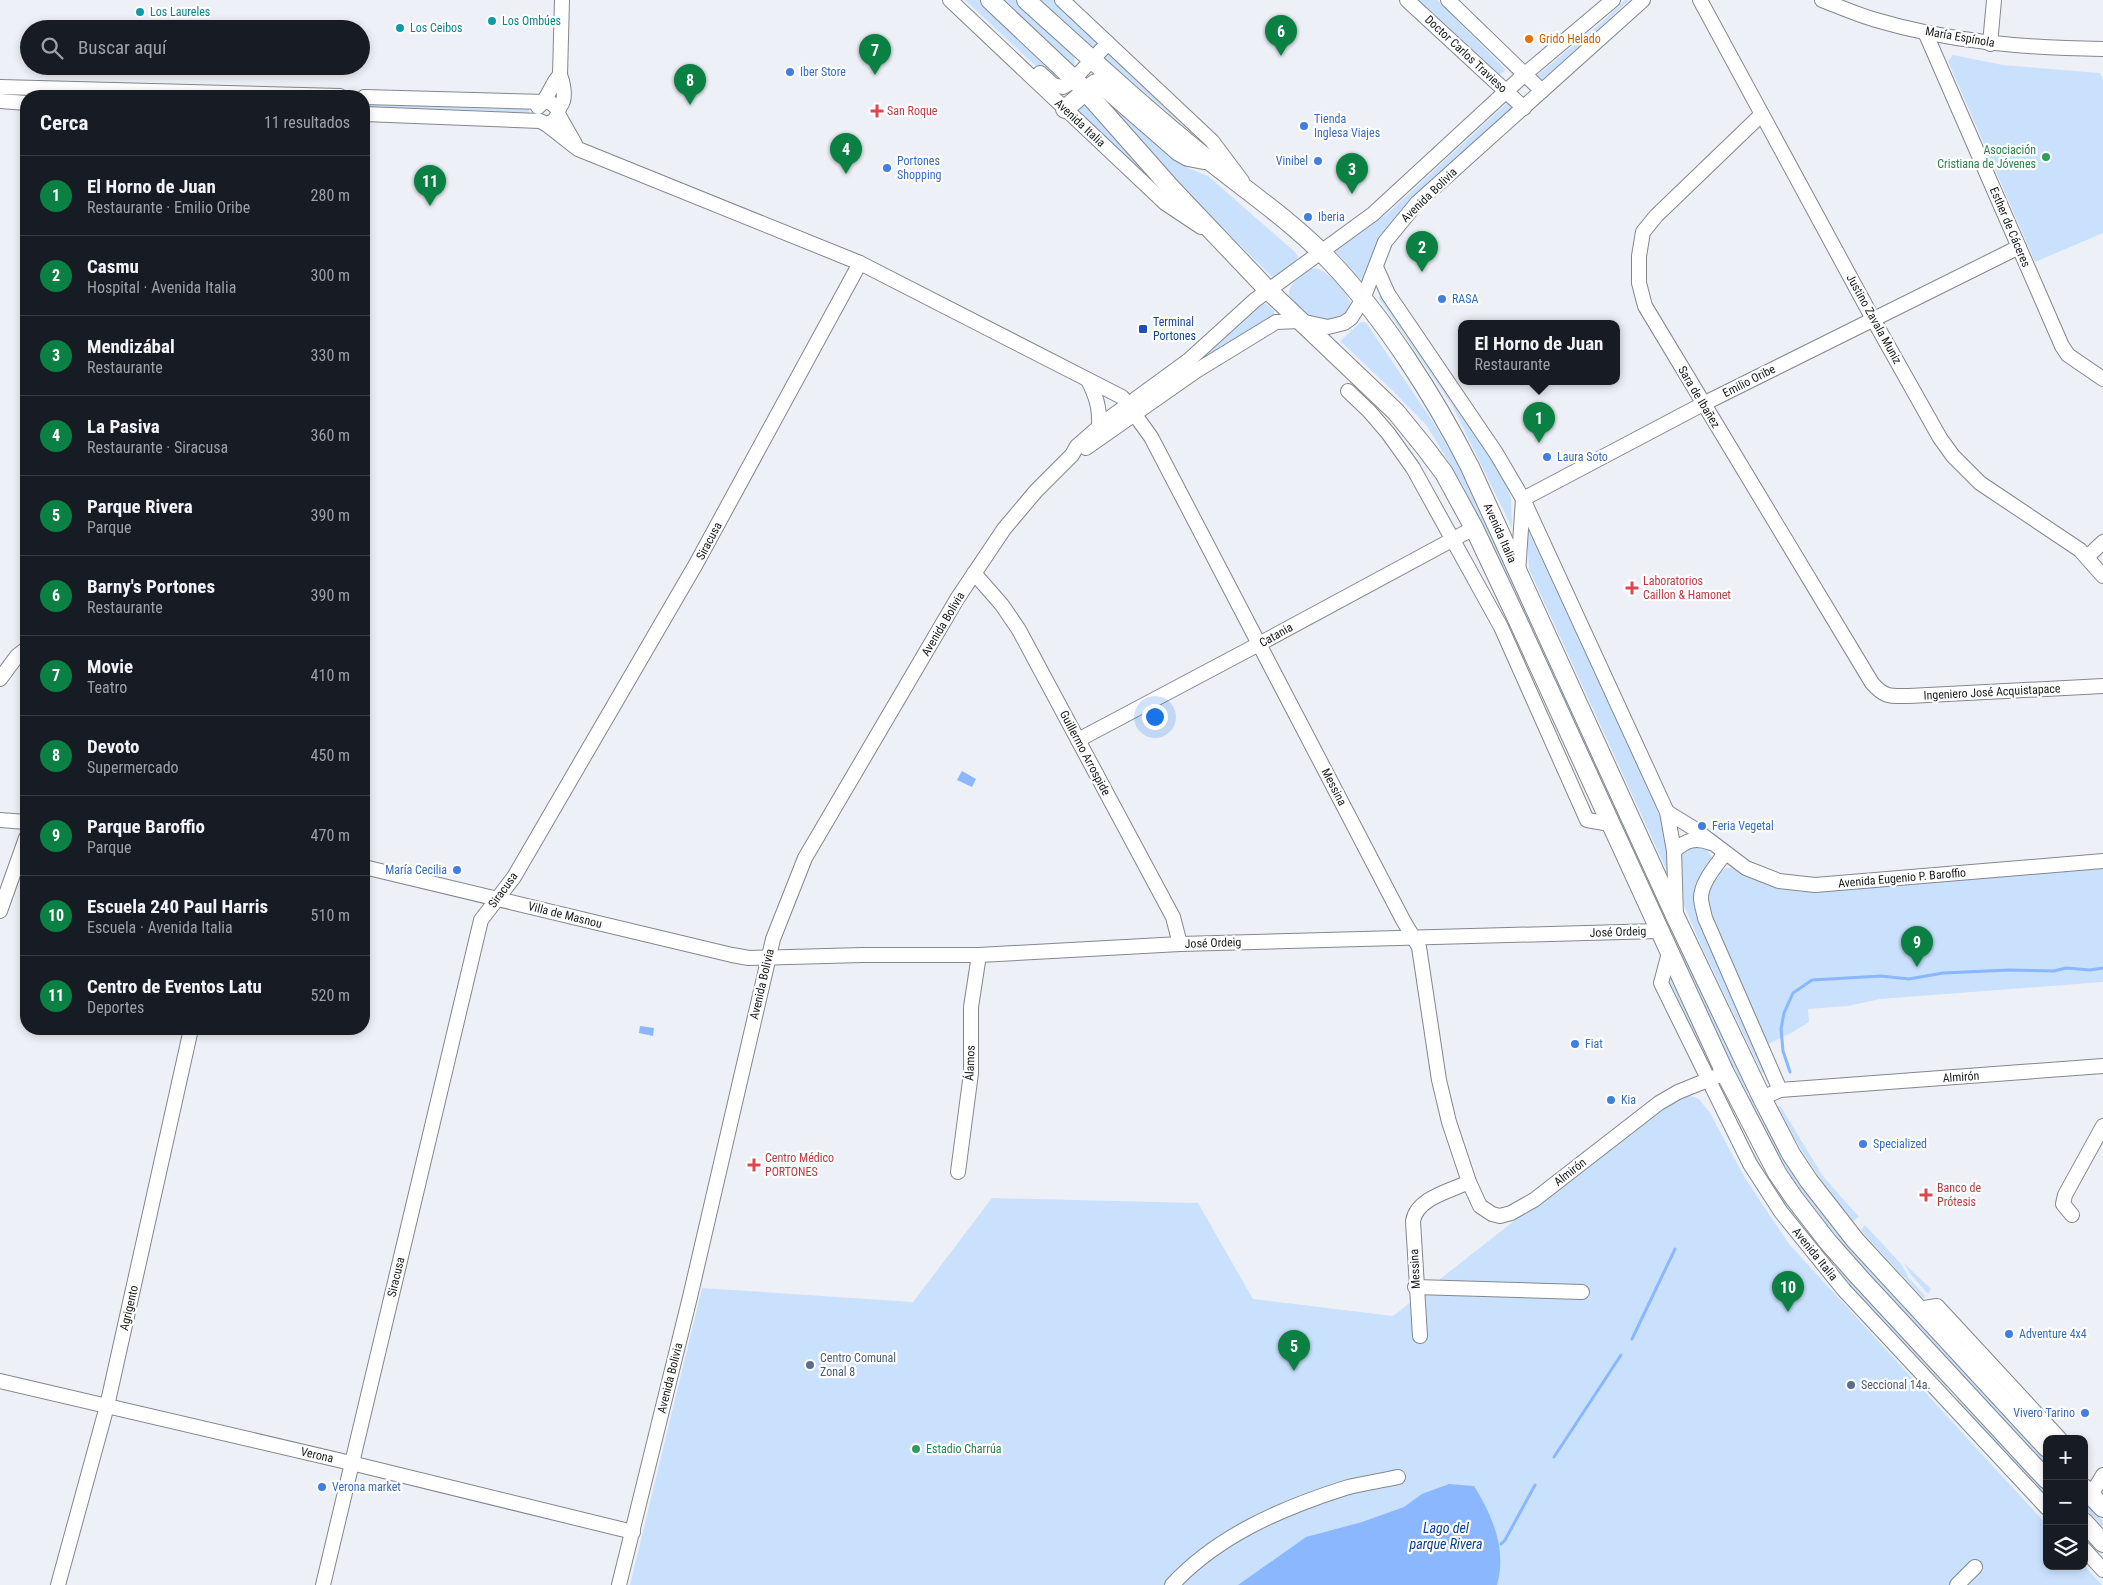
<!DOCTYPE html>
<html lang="es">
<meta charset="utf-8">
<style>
:root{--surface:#171b24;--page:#20242c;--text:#f1f3f6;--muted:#9ea1a6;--line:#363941;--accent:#0b8043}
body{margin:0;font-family:"Roboto Condensed",sans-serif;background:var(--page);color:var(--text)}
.controls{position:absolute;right:15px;bottom:15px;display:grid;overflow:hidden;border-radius:10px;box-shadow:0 2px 8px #0003}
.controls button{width:45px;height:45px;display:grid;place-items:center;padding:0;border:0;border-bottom:1px solid var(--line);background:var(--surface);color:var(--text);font:25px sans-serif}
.you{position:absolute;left:1154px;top:716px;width:18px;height:18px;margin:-12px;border:4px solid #fff;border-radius:50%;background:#1a73e8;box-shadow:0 0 0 8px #1a73e833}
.badge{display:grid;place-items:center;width:32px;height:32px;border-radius:50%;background:var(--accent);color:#fff;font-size:16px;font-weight:700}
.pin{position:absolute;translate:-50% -41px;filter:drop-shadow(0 1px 2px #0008)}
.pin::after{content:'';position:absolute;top:26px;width:18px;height:15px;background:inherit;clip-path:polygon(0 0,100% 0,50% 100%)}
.popup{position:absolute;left:1458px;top:320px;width:162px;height:65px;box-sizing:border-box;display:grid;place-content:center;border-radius:10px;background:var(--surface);filter:drop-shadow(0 1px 4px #0005);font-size:16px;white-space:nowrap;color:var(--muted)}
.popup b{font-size:19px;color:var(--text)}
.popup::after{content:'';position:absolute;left:50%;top:100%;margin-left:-10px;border:10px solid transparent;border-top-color:var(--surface)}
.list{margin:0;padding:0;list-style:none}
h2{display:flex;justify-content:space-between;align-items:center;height:65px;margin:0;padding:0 20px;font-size:21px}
h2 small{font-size:16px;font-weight:400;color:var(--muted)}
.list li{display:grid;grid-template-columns:32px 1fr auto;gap:15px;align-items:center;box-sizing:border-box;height:80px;padding:0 20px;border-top:1px solid var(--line)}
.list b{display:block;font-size:19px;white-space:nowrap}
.list p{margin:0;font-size:16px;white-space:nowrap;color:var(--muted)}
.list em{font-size:16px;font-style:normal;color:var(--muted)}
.icon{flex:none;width:28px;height:28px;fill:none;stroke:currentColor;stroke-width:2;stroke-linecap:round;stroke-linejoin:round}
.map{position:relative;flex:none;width:2103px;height:1585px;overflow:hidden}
.search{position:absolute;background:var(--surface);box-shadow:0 2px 8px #0003;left:20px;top:20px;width:350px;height:55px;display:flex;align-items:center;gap:12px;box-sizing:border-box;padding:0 18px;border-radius:28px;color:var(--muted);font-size:19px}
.panel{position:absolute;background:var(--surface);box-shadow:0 2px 8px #0003;left:20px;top:90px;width:350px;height:945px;border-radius:20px}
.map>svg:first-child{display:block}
.green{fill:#cae1fd}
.water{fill:#8ab7fe}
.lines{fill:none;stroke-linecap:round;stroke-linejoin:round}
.stream{stroke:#8ab7fe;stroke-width:3}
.minor-casing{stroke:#83878c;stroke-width:16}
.major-casing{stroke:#83878c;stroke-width:20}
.minor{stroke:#fff;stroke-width:14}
.major{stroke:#fff;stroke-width:18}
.culture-dot{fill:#0f9aa8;stroke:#fff;stroke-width:2}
.food-dot{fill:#e8710a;stroke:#fff;stroke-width:2}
.shop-dot{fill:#3f7fe0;stroke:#fff;stroke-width:2}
.health-dot{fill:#e0444e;stroke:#fff;stroke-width:2}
.leisure-dot{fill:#2e9e5b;stroke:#fff;stroke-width:2}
.transit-dot{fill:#1a4fb4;stroke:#fff;stroke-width:2}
.service-dot{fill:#5c6f8a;stroke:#fff;stroke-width:2}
.labels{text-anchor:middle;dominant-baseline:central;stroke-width:4.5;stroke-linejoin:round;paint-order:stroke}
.culture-label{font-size:12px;fill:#0d838f;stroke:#fff;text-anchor:start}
.street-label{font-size:12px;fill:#181a1b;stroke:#fff}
.food-label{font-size:12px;fill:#c56008;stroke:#fff;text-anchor:start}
.shop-label{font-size:12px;fill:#366cbe;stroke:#fff;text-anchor:start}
.health-label{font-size:12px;fill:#be3a42;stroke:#fff;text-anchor:start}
.leisure-label{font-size:12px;fill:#27864d;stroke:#fff;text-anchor:end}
.transit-label{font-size:12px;fill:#164399;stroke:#fff;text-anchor:start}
.service-label{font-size:12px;fill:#4e5e75;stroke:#fff;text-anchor:start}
.water-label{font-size:14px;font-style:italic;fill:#0a4090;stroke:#fff}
</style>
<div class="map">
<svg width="2103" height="1585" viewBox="0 0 2103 1585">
<rect width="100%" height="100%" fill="#edf1f7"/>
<g class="green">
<polygon points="965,0 981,0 1065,79 1056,85"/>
<polygon points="999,0 1015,0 1074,55 1075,69"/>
<polygon points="1038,0 1054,0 1100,44 1094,49"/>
<polygon points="1414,0 1437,0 1506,70 1498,76"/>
<polygon points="1625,0 1629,0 1543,82 1535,77 1601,23"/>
<polygon points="1107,50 1199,135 1198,138 1102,56"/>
<polygon points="1953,55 2003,65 2100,73 2103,80 2103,233 2035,262 1948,61"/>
<polygon points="1098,90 1188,168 1208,176 1295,252 1298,257 1296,261 1276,276 1272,277 1177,182 1099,95"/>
<polygon points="1083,99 1168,197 1075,113"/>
<polygon points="1507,103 1512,106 1513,108 1411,203 1364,281 1361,280 1335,251 1388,213"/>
<polygon points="364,104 501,109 527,107 529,109 529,115 498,111 364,107"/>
<path d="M1314,268C1327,269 1349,293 1351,306L1344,317L1320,323C1304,314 1274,297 1298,279C1303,275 1308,270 1314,268Z"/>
<polygon points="1382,296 1482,443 1506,482 1511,499 1512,528 1452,405 1378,297"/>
<polygon points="1263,302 1274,311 1274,315 1191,368"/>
<polygon points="1361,322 1364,322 1367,324 1433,422 1466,479 1749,1092 1746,1097 1521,605 1461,482 1427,426 1393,391 1340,341"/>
<polygon points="1526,522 1654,800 1665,834 1668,873 1529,569"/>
<polygon points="1688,845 1706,848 1712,857 1699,886 1723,976 1764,1071 1762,1073 1700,943 1684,905 1681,855"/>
<polygon points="2103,866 2103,982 1880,999 1848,1006 1808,1009 1809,1022 1793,1032 1764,1046 1708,910 1707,899 1709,891 1718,874 1726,868 1735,868 1761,881 1802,892"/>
<polygon points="1672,978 1714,1072 1712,1072 1669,980"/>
<path d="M1721,1086C1735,1116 1749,1147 1767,1174C1817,1251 1884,1316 1946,1384L1947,1388L1861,1297L1848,1289L1786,1207L1764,1173L1748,1147L1718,1087Z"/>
<polygon points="1750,1094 1791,1169 1830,1223 1894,1296 2047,1460 2047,1467 1867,1272 1816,1212 1787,1172 1747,1099"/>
<polygon points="1691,1096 1699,1099 1710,1113 1745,1178 1789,1244 2047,1525 2047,1566 2084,1565 2102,1585 630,1585 702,1288 913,1302 992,1198 1198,1203 1253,1299 1393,1316 1622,1136 1680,1097"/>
<path d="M1778,1106L1781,1107L1822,1175L1859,1217L1853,1221L1850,1217C1821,1184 1798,1146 1777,1108Z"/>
<polygon points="1865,1225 1902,1265 1909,1278 1926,1297 1923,1298 1862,1232 1861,1230"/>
<polygon points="1903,1262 1931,1289 1928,1294 1911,1275"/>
<polygon points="1957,1398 2047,1493 2047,1499 1958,1403"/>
<polygon points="2084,1501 2103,1521 2103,1527 2084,1507"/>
</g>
<g class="water">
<polygon points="962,771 976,779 972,787 957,780"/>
<polygon points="640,1026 654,1028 653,1036 639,1033"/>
<path d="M1449,1484L1474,1486C1493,1517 1507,1549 1497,1585H1238L1306,1537L1362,1522L1404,1507L1422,1494Z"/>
</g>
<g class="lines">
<g class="stream">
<polyline points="1790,1072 1783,1051 1781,1029 1784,1013 1793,993 1812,980 1881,976 1909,979 1943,973 2009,970 2054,971 2066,968 2090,970 2103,968"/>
<polyline points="1632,1339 1675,1249"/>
<polyline points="1554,1457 1621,1355"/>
<polyline points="1501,1544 1505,1540 1535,1485"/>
</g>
<defs>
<g id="minor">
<path d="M562,0L560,75C563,82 565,94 563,101C561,107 558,107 558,114L575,144"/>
<polyline points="950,0 1165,203 1201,227"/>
<polyline points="1062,0 1212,141 1242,181"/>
<polyline points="1407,0 1524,108"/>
<polyline points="1448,0 1542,91"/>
<polyline points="1700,0 1873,319 1940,438 1953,456 1980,483 2080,550 2103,576"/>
<path d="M1822,0C1840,7 1858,15 1876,20C1950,42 2026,48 2103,49"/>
<polyline points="1925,32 2062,346 2068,355 2103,379"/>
<polyline points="1990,44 1994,0"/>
<polyline points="1040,73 1053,85 1063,87 1070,83 1108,43"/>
<polyline points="0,87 340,96"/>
<polyline points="364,97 545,102 550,102 558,109"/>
<polyline points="0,101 26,103"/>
<path d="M538,107C550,97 550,85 560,75"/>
<polyline points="364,114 540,121 546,124 554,121 558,114"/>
<path d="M1761,115L1656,216L1643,232L1639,256V283L1645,306L1872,683C1885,698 1891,696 1909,696L2103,686"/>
<polyline points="546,124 578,149 860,263 1122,397 1151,437 1403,920 1419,947 1439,1080 1449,1122 1469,1182 1480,1206 1492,1214 1500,1216 1511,1213 1534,1200 1659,1103 1678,1092 1725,1073"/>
<polyline points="1376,267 1388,294 1496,453 1523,499 1667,812 1674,851 1676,916"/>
<path d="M1088,380C1096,396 1100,408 1099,426"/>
<polyline points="1348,391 1369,411 1388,433 1413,468 1501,627 1587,820 1610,824"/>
<polyline points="1086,448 1196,371 1276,322 1300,321 1328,327 1344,323 1351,318 1363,299 1385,242 1417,203 1643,0"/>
<polyline points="2087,557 2103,542"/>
<polyline points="974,573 1002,605 1019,630 1173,917 1180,944"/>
<polyline points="1518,573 1523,499 1703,404 2019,247"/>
<polyline points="0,679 17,656 26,649"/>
<polyline points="1078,740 1259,644 1474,528"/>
<polyline points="1667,812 1693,828 1746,868 1779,881 1815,885 2103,861"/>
<polyline points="0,820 26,822"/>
<path d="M1674,851C1686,840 1695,837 1711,843"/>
<path d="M1725,853C1717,865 1701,882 1701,898C1701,904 1704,912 1705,918L1780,1090"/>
<polyline points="364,867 732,955 749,958 863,955 979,955 1180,944 1658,931"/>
<polyline points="0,911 26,838"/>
<polyline points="1669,953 1661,983 1750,1164 1781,1212 1844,1290 2047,1508"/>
<polyline points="1762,1098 1780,1090 2103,1066"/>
<polyline points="958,1172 971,1073 971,1007 979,955"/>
<polyline points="2072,1215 2063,1204 2065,1195 2103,1126"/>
<polyline points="1415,1287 1582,1292"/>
<polyline points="1918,1309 1937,1306 2060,1439"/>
<path d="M1420,1336L1413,1221C1417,1198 1450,1191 1469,1182"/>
<polyline points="0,1381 351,1463 633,1532"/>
<polyline points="2091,1495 2103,1475"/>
<polyline points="2084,1549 2103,1570"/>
<polyline points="58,1585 107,1406 191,1029"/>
<polyline points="323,1585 481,920 514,877 696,564 860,263"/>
<polyline points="619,1585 690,1297 773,939 805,858 957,599 1004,529 1036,491 1072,455 1077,446 1107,420 1189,360 1255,300 1373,214 1525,74 1613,0"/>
<path d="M1172,1585C1217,1536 1282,1508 1345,1488C1362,1483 1381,1481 1398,1477"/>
<polyline points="1957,1585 1975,1567"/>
</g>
<g id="major">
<polyline points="990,0 1079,84 1172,189 1268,290 1396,412 1426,449 1444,473 1474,528 1517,619 1725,1073 1777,1173 1794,1198 1828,1242 1859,1277 2047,1480"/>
<path d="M1026,0C1087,55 1147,111 1211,162C1251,194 1295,224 1330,261C1385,319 1434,396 1470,467L1676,918L1762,1098L1791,1154L1809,1181L1855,1240L2047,1448"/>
<polyline points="1065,109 1093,85 1096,83 1101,84 1179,152 1188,157 1204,160"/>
<polyline points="2084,1488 2103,1508"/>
<polyline points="2084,1522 2103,1543"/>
</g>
</defs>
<use href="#minor" class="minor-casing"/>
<use href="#major" class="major-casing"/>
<use href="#minor" class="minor"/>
<use href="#major" class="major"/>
</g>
<g class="culture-dot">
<circle cx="140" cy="12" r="5"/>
<circle cx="492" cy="21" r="5"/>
<circle cx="400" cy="28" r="5"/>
</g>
<circle class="food-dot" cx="1529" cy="39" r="5"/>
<g class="shop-dot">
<circle cx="790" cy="72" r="5"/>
<circle cx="1304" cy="126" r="5"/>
<circle cx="1318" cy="161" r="5"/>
<circle cx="887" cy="168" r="5"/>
<circle cx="1308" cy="217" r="5"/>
<circle cx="1442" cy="299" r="5"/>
<circle cx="1547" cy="457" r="5"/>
<circle cx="1702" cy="826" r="5"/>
<circle cx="457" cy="870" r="5"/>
<circle cx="1575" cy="1044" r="5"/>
<circle cx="1611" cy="1100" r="5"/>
<circle cx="1863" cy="1144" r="5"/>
<circle cx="2009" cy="1334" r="5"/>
<circle cx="2085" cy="1413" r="5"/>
<circle cx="322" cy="1487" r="5"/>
</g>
<g class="health-dot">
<path d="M874.5 103.5h5v5h5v5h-5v5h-5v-5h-5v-5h5z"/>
<path d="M1629.5 580.5h5v5h5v5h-5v5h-5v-5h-5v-5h5z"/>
<path d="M751.5 1157.5h5v5h5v5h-5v5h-5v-5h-5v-5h5z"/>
<path d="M1923.5 1187.5h5v5h5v5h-5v5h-5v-5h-5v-5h5z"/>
</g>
<g class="leisure-dot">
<circle cx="2046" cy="157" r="5"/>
<circle cx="916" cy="1449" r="5"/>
</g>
<rect class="transit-dot" x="1138" y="324" width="10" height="10" rx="2.5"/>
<g class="service-dot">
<circle cx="810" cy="1365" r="5"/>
<circle cx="1851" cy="1385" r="5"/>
</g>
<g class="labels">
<g class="culture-label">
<text x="150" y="12">Los Laureles</text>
<text x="502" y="21">Los Ombúes</text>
<text x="410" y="28">Los Ceibos</text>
</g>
<g class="street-label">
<text transform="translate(1960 37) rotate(10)">María Espínola</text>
<text transform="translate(1466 54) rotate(43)">Doctor Carlos Travieso</text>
<text transform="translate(1080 123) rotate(43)">Avenida Italia</text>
<text transform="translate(1429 195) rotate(-44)">Avenida Bolivia</text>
<text transform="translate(2010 227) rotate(67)">Esther de Cáceres</text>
<text transform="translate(1874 319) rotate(61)">Justino Zavala Muniz</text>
<text transform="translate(1749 381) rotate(-27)">Emilio Oribe</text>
<text transform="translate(1699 397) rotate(59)">Sara de Ibañez</text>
<text transform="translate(1500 533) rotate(66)">Avenida Italia</text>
<text transform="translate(709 541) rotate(-62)">Siracusa</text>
<text transform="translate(943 624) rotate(-59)">Avenida Bolivia</text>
<text transform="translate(1276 635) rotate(-29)">Catania</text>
<text transform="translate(1992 692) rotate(-3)">Ingeniero José Acquistapace</text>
<text transform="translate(1085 753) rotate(62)">Guillermo Arrospide</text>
<text transform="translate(1334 787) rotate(63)">Messina</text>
<text transform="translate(1902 878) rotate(-5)">Avenida Eugenio P. Baroffio</text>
<text transform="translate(503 890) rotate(-54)">Siracusa</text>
<text transform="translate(565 915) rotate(14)">Villa de Masnou</text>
<text transform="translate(1618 932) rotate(-2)">José Ordeig</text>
<text transform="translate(1213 943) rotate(-2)">José Ordeig</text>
<text transform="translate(762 984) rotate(-77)">Avenida Bolivia</text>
<text transform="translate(970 1063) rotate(-88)">Álamos</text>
<text transform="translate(1961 1077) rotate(-4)">Almirón</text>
<text transform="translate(1570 1172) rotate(-38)">Almirón</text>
<text transform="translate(1815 1254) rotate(51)">Avenida Italia</text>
<text transform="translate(1415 1269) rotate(-93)">Messina</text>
<text transform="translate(396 1277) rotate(-77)">Siracusa</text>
<text transform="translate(129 1308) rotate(-77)">Agrigento</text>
<text transform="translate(670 1378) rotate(-76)">Avenida Bolivia</text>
<text transform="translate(317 1455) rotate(13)">Verona</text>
</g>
<g class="food-label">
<text x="1539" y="39">Grido Helado</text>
</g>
<g class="shop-label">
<text x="800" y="72">Iber Store</text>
<text x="1314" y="119">Tienda<tspan x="1314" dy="14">Inglesa Viajes</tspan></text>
<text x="897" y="161">Portones<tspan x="897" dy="14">Shopping</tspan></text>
<text x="1308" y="161" text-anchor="end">Vinibel</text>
<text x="1318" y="217">Iberia</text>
<text x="1452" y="299">RASA</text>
<text x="1557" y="457">Laura Soto</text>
<text x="1712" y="826">Feria Vegetal</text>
<text x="447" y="870" text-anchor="end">María Cecilia</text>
<text x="1585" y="1044">Fiat</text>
<text x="1621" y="1100">Kia</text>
<text x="1873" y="1144">Specialized</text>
<text x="2019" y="1334">Adventure 4x4</text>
<text x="2075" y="1413" text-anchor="end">Vivero Tarino</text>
<text x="332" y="1487">Verona market</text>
</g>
<g class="health-label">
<text x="887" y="111">San Roque</text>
<text x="1643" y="581">Laboratorios<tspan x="1643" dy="14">Caillon &amp; Hamonet</tspan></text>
<text x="765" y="1158">Centro Médico<tspan x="765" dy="14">PORTONES</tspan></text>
<text x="1937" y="1188">Banco de<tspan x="1937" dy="14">Prótesis</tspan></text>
</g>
<g class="leisure-label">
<text x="2036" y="150">Asociación<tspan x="2036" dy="14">Cristiana de Jóvenes</tspan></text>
<text x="926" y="1449" text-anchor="start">Estadio Charrúa</text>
</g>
<g class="transit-label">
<text x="1153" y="322">Terminal<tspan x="1153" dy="14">Portones</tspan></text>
</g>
<g class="service-label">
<text x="820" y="1358">Centro Comunal<tspan x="820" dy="14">Zonal 8</tspan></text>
<text x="1861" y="1385">Seccional 14a.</text>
</g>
<g class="water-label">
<text x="1446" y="1528">Lago del<tspan x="1446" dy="16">parque Rivera</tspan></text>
</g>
</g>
</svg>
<div class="controls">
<button>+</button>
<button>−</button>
<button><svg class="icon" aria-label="layers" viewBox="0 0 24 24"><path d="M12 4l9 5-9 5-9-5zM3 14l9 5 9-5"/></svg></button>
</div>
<div class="you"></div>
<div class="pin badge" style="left:1539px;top:443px">1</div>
<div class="popup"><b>El Horno de Juan</b>Restaurante</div>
<div class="pin badge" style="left:1422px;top:272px">2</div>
<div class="pin badge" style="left:1352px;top:194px">3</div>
<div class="pin badge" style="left:846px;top:174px">4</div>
<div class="pin badge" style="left:1294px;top:1371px">5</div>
<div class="pin badge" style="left:1281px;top:56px">6</div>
<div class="pin badge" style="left:875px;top:75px">7</div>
<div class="pin badge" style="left:690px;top:105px">8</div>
<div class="pin badge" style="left:1917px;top:967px">9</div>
<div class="pin badge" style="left:1788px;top:1312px">10</div>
<div class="pin badge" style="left:430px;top:206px">11</div>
<div class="search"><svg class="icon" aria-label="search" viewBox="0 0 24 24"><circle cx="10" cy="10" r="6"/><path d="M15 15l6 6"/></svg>Buscar aquí</div>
<section class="panel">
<h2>Cerca<small>11 resultados</small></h2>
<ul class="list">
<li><span class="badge">1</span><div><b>El Horno de Juan</b><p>Restaurante · Emilio Oribe</p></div><em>280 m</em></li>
<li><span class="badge">2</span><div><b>Casmu</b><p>Hospital · Avenida Italia</p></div><em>300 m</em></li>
<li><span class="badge">3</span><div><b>Mendizábal</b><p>Restaurante</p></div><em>330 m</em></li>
<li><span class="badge">4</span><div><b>La Pasiva</b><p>Restaurante · Siracusa</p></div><em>360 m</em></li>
<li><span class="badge">5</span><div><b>Parque Rivera</b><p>Parque</p></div><em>390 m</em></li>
<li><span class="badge">6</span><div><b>Barny's Portones</b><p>Restaurante</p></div><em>390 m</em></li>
<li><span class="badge">7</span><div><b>Movie</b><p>Teatro</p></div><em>410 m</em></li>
<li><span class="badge">8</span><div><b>Devoto</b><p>Supermercado</p></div><em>450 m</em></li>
<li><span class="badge">9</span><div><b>Parque Baroffio</b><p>Parque</p></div><em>470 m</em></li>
<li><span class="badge">10</span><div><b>Escuela 240 Paul Harris</b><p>Escuela · Avenida Italia</p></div><em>510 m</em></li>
<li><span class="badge">11</span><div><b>Centro de Eventos Latu</b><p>Deportes</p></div><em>520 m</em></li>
</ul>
</section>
</div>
